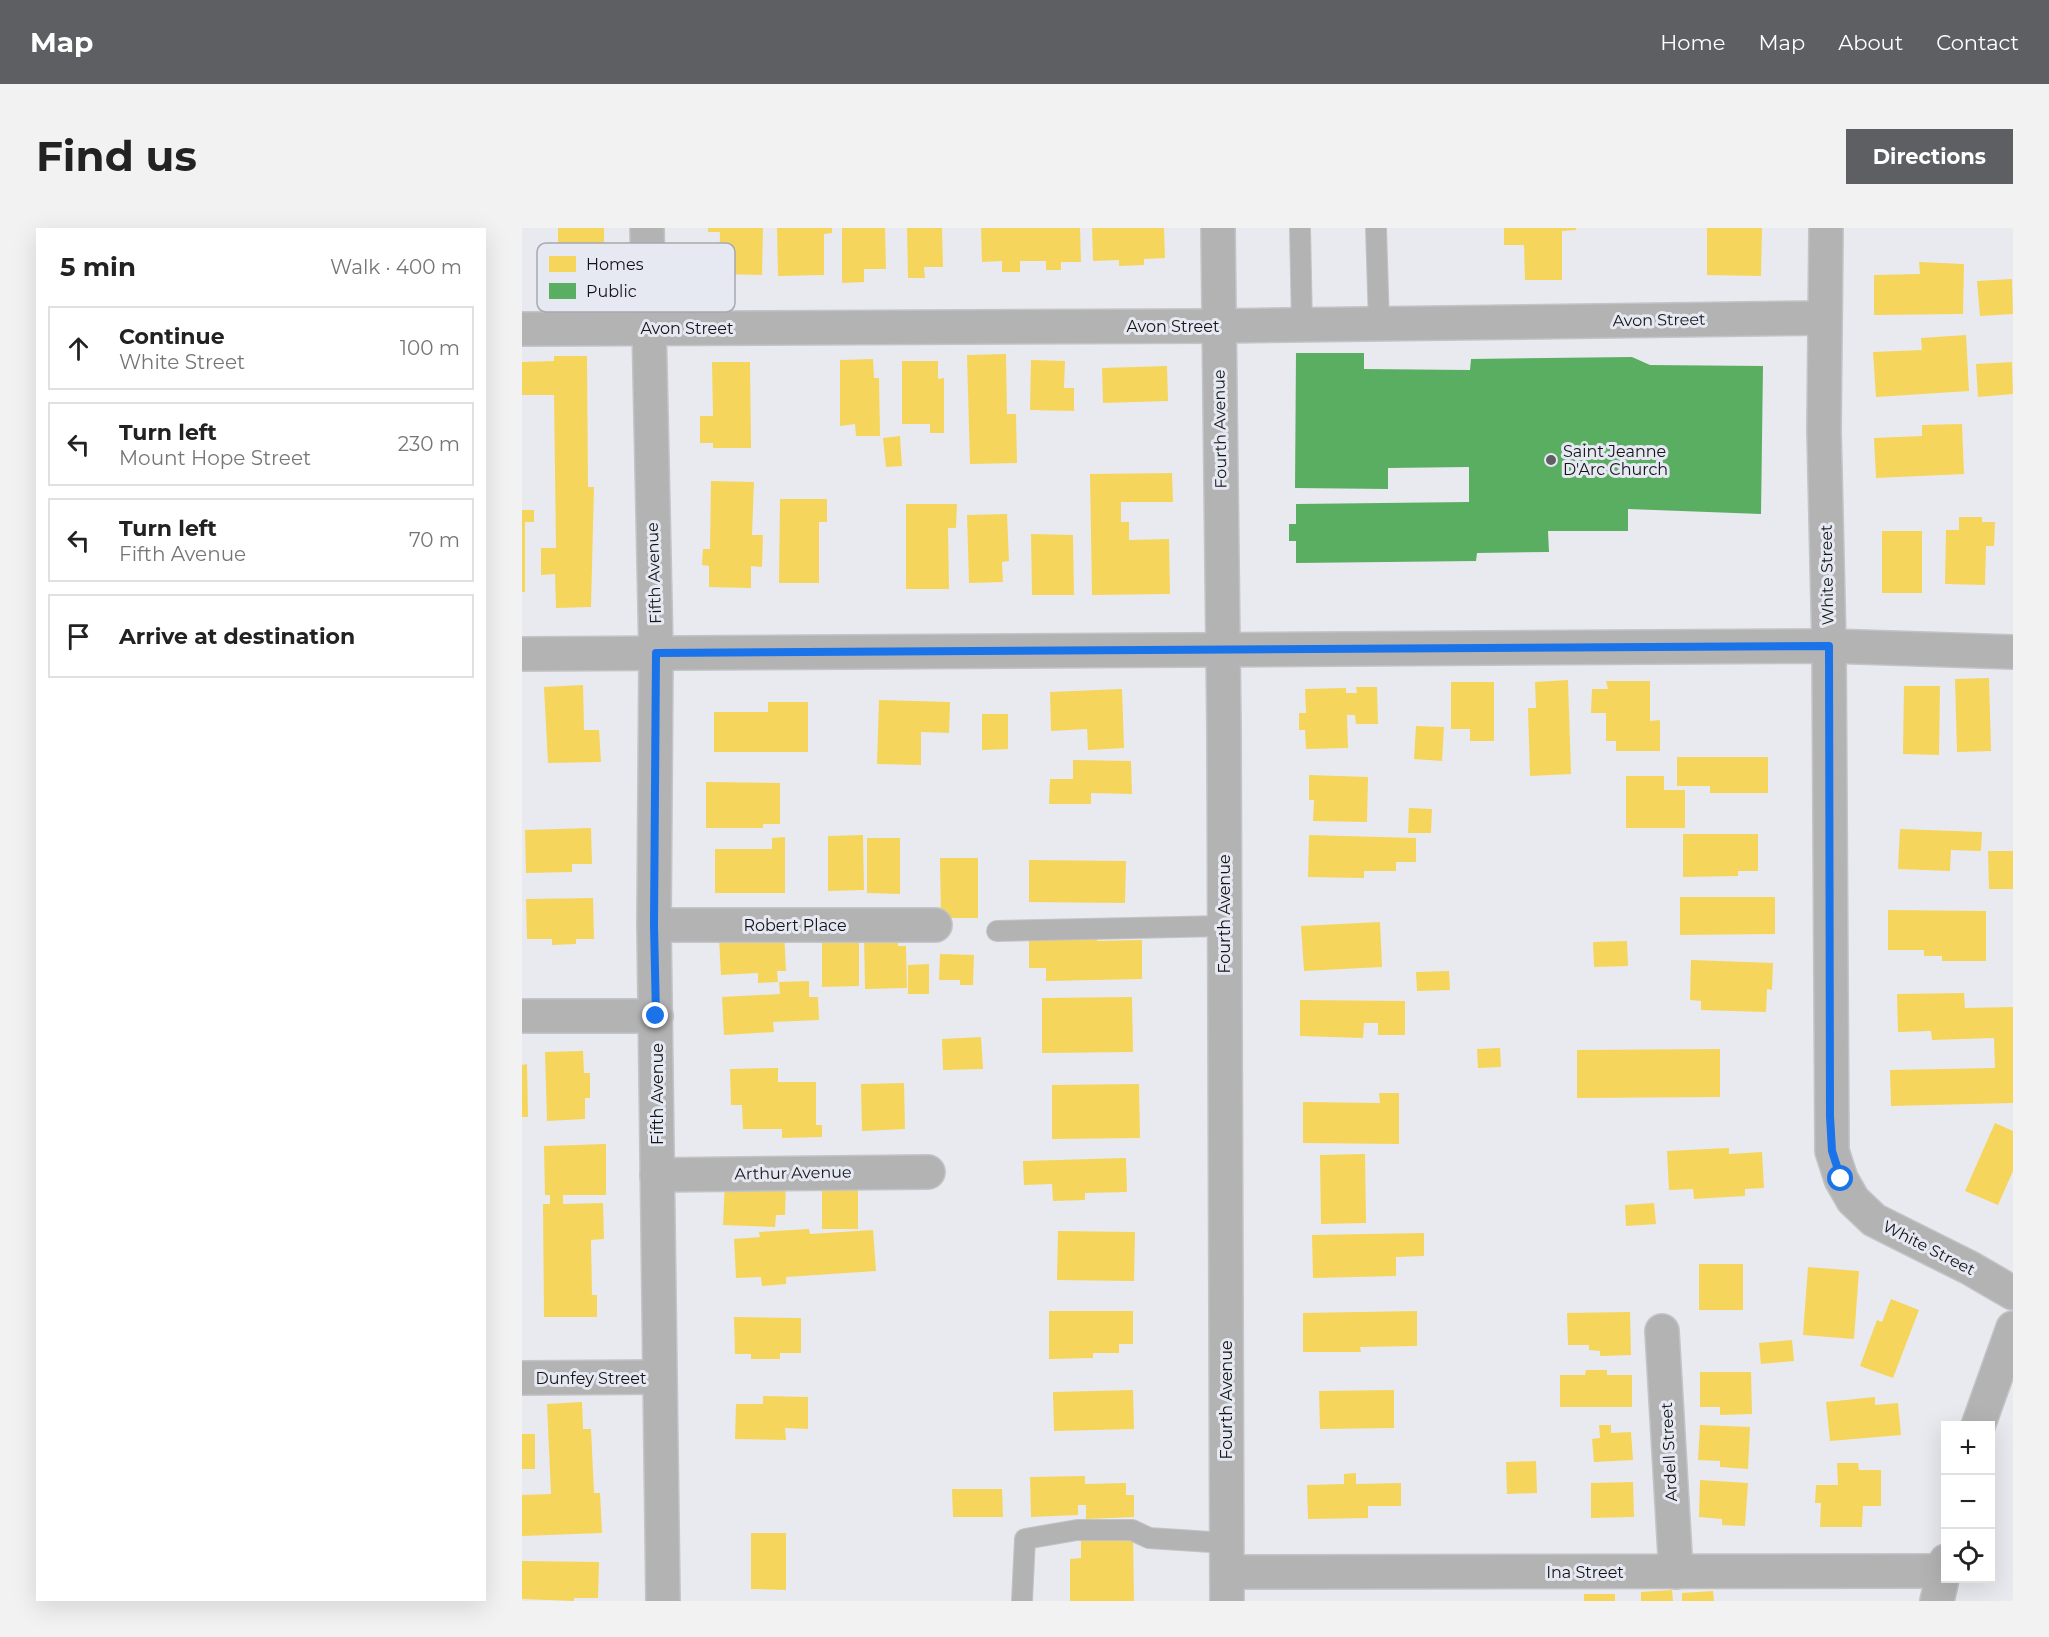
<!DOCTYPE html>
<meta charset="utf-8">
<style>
:root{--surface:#fff;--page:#f2f2f2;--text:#222;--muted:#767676;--line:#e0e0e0;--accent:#5e5f63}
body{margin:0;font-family:Montserrat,sans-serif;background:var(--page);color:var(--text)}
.controls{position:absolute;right:18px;bottom:18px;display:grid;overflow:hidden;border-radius:0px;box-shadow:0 6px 24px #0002}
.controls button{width:54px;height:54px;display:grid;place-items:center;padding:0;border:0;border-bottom:2px solid var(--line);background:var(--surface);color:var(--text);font:30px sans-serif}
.stop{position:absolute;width:18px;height:18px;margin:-14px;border:4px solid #1a73e8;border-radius:50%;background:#fff}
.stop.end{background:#1a73e8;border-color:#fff;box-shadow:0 2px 6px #0008}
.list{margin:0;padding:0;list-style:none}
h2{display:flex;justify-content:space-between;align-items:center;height:78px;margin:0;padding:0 24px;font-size:26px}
h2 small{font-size:20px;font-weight:400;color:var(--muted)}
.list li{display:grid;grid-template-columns:39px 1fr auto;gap:18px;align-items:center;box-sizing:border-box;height:84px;margin:0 12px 12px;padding:0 12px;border:2px solid var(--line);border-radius:0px}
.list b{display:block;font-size:22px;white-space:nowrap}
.list p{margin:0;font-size:20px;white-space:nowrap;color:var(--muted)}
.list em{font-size:20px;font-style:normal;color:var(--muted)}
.icon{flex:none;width:33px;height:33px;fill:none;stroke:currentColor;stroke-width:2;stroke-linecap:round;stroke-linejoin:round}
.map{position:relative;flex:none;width:1491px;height:1373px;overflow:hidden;border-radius:0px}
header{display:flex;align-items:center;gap:36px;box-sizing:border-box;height:84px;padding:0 30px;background:var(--accent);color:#fff}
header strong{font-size:28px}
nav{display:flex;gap:33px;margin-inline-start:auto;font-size:21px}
.intro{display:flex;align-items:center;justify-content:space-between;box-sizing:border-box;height:144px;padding:0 36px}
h1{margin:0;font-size:42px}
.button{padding:15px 27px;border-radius:0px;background:var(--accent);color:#fff;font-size:21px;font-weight:700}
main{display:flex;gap:36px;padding:0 36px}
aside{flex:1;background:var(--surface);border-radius:0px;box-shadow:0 6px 24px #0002}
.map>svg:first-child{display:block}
.homes{fill:#f6d55c}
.public{fill:#5aae61}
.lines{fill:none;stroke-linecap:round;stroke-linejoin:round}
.service-casing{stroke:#c3c4c7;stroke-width:22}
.minor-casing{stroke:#c3c4c7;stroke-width:36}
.tertiary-casing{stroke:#c3c4c7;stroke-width:36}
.service{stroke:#b3b3b4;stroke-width:20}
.minor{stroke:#b3b3b4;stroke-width:33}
.tertiary{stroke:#b3b3b4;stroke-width:33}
.route{stroke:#1a73e8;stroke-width:8}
.poi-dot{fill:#5e5f63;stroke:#e6e8f2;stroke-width:2}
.labels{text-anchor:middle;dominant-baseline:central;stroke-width:6;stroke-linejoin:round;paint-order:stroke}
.street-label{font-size:16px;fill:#131417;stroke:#e6e8f2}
.poi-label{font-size:16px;fill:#131417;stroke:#e6e8f2;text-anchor:start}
.key{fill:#e6e8f2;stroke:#a7a8b0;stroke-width:1.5}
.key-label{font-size:16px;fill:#131417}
</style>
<header>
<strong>Map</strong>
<nav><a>Home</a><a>Map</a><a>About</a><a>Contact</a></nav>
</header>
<div class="intro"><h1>Find us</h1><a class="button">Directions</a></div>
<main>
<aside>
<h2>5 min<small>Walk · 400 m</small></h2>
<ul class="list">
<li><svg class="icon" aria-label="ahead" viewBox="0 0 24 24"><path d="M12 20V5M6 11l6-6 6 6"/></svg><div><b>Continue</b><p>White Street</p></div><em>100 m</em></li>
<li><svg class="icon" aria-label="left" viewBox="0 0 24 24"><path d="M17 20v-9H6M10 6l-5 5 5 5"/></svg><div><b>Turn left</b><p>Mount Hope Street</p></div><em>230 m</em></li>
<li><svg class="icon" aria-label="left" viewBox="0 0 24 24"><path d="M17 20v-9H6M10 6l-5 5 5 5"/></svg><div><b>Turn left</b><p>Fifth Avenue</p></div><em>70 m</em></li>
<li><svg class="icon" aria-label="arrive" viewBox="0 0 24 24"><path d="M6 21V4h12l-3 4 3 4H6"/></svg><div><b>Arrive at destination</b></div></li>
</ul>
</aside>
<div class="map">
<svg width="1491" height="1373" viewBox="0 0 1491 1373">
<rect width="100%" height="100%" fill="#e9eaef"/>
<g class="homes">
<polygon points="36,0 82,0 82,42 70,43 70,49 36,49"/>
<polygon points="186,0 241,0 240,47 197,46 198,4 186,4"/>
<polygon points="255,0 310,0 310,5 302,6 302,47 256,48"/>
<polygon points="320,0 363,0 364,41 342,41 342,54 320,55"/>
<polygon points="385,0 420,0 421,39 402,39 403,50 386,50"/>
<polygon points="459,0 558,0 559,34 539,34 539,42 524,42 524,33 498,33 498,44 480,44 480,33 460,34"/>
<polygon points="570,0 642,0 643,30 622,31 622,37 597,38 597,32 571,33"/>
<polygon points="982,0 1054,0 1054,2 1040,3 1040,52 1003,52 1002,17 982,17"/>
<polygon points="1185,0 1240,0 1239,48 1185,47"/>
<polygon points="1397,34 1442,36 1441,86 1352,87 1352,47 1398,46"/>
<polygon points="1490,51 1491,86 1458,88 1455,53"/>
<polygon points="1444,107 1447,163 1354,169 1351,124 1400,122 1399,110"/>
<polygon points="484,126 485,186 494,186 495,235 448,236 445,127"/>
<polygon points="32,128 65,128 66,259 72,259 69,379 34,380 33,346 19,347 19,320 34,320 32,167 0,167 0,134 32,133"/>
<polygon points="351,131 352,150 357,150 358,208 334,208 333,196 318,198 318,132"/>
<polygon points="509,132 543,133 542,160 552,160 552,183 508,182"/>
<polygon points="380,133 416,133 416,151 422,150 422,205 408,205 408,196 380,196"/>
<polygon points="190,134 228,134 229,220 191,220 191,215 178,215 178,188 191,188"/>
<polygon points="1490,134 1491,166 1456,169 1454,136"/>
<polygon points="645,138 646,173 581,175 580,140"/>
<polygon points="1440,196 1442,246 1354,250 1352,210 1400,208 1400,197"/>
<polygon points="378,208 380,238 364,239 361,210"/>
<polygon points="650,245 651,274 599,274 599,294 607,294 607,312 647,311 648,366 570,367 568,246"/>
<polygon points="189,253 232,254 230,307 241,307 240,339 229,338 229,360 187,359 187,338 180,337 181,321 188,321"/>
<polygon points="258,271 305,271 305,294 297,294 297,355 257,355"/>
<polygon points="384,276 435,276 434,300 426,300 427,361 384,361"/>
<polygon points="0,282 12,282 12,294 3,294 3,364 0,364"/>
<polygon points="485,286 487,333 480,334 481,354 447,355 445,287"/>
<polygon points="1437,289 1460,289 1460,294 1473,294 1472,318 1464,318 1463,357 1423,356 1424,302 1437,302"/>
<rect x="1360" y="303" width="40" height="62"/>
<polygon points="509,306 551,307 552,367 510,367"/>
<polygon points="1467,450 1469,523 1435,524 1433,451"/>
<polygon points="1046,452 1049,546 1008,548 1006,480 1014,480 1013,454"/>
<polygon points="1084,453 1128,453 1128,493 1138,492 1138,523 1094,523 1094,513 1084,513 1084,485 1069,485 1070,461 1086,461"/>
<polygon points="929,454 972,454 972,513 948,513 948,501 929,501"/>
<polygon points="61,457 62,502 77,502 79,534 26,535 22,459"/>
<polygon points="1382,458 1418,458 1417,527 1381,526"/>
<polygon points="834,459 855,459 856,496 834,496 833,487 825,487 826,520 784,521 783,502 777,502 777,485 784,485 783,461 824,460 824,465 835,465"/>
<polygon points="600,461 602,520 566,522 565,501 529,503 528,464"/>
<polygon points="357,472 428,474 427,505 399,504 399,537 355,536"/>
<polygon points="246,474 286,474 286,524 192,524 192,484 246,484"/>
<polygon points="460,486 486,486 486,521 460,522"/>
<polygon points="894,498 922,499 920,533 892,531"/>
<polygon points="1155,529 1246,529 1246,565 1188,565 1188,558 1155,558"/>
<polygon points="551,532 609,533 610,566 569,565 569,576 527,576 528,551 551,551"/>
<polygon points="787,547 846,549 845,594 791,593 792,572 787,572"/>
<polygon points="1104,548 1142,548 1142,562 1163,562 1163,600 1104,600"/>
<polygon points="184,554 258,555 258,596 241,596 241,600 184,600"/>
<polygon points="887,580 910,581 909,605 886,605"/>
<polygon points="69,600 70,636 50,636 50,644 4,645 3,602"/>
<polygon points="1378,601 1460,604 1459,623 1429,622 1428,643 1376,641"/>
<polygon points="1161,606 1236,606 1236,643 1216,643 1216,648 1161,649"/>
<polygon points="341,607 342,662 306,663 306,608"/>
<polygon points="787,607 894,610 894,634 874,634 874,643 842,643 842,650 786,649"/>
<polygon points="263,609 263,665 193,665 193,621 250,621 250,610"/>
<polygon points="345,610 378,610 378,666 345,665"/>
<polygon points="1466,623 1491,623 1491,661 1467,661"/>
<polygon points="418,630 456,630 456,690 419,690"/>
<polygon points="507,632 604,633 603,675 507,674"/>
<polygon points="1158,669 1253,669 1253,706 1158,707"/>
<polygon points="71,670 72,711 54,711 54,716 30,717 30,711 5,711 4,671"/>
<polygon points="1366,682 1464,683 1464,733 1420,733 1420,728 1402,728 1402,722 1366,722"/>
<polygon points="858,694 860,739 782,743 779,698"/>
<polygon points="262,701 264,743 255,743 256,754 236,755 236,745 199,747 197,710"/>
<polygon points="575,703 575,713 620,712 620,751 524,753 524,740 507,740 507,711"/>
<polygon points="342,706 376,706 376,718 384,718 385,760 343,761"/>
<polygon points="300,709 337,709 337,758 300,759"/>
<polygon points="1105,713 1106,738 1072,739 1071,714"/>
<polygon points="418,726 452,727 451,757 438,757 438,752 417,752"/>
<polygon points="1169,732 1251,735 1250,762 1245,761 1244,784 1179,782 1179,773 1168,772"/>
<polygon points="407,736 407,766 386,766 386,737"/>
<polygon points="927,743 928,762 895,763 894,744"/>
<polygon points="287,753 287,769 296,769 297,792 251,794 252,804 202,807 200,769 258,766 257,754"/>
<polygon points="1442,765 1443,780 1491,779 1491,875 1369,878 1368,842 1473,840 1472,810 1410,812 1409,803 1376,804 1375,766"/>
<polygon points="610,769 611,824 520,825 520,770"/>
<polygon points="778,772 883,773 883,807 856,807 856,795 842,795 841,810 778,808"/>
<polygon points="459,809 461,841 421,842 420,811"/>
<polygon points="978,820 979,839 956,840 955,821"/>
<polygon points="1198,821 1198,869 1055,870 1055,822"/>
<polygon points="61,823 62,845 68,845 68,870 63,870 63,891 25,893 23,824"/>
<polygon points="5,836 6,889 0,889 0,837"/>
<polygon points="256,840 256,854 294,854 294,897 300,897 300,909 260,910 260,901 221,901 220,877 209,877 208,841"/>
<polygon points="382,855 383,901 340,903 339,856"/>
<polygon points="617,856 618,910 530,911 530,857"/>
<polygon points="857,865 877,865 877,916 781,915 781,874 858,875"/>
<polygon points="1473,895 1491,903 1491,943 1476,977 1443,963"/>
<polygon points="84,916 84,967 41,967 41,976 81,975 82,1011 69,1012 70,1067 75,1067 75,1089 22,1089 21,976 28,976 28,967 23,967 22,918"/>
<polygon points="1207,920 1207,926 1240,924 1242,960 1223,961 1223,968 1172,971 1171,961 1147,962 1145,923"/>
<polygon points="843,926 844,995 799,996 798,927"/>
<polygon points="604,930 605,964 563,965 563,972 531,973 530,956 502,957 501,933"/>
<rect x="300" y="949" width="36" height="52"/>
<polygon points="203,950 264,952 263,987 254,987 253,999 201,997"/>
<polygon points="1132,975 1134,996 1104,998 1103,977"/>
<polygon points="287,1001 288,1006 351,1002 354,1043 264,1049 264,1056 240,1058 239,1049 214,1050 212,1011 238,1009 237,1004"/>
<polygon points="536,1003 613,1004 612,1053 535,1052"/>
<polygon points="902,1005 902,1028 874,1029 874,1048 791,1050 790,1007"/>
<rect x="1177" y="1036" width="44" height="46"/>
<polygon points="1286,1039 1337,1043 1332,1111 1281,1107"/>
<polygon points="1369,1071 1397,1082 1371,1150 1338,1138 1355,1092 1360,1094"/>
<polygon points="527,1083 611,1083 611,1116 597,1116 597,1125 571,1125 571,1130 527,1131"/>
<polygon points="895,1083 895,1118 838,1119 839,1124 781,1124 781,1085"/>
<polygon points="1108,1084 1109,1127 1078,1128 1078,1123 1067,1122 1067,1117 1046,1117 1045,1085"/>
<polygon points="212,1089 279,1090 279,1125 258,1125 258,1131 229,1131 229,1126 213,1126"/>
<polygon points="1270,1112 1272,1133 1239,1136 1237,1115"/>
<polygon points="1064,1142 1085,1142 1085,1147 1110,1147 1110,1179 1038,1179 1038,1147 1063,1147"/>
<polygon points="1178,1144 1229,1144 1230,1186 1198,1187 1198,1179 1178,1179"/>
<polygon points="611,1162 612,1201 532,1203 531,1164"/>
<polygon points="872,1162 872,1200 798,1201 797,1163"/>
<polygon points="241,1168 286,1169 286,1201 263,1200 264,1212 213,1211 214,1176 241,1176"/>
<polygon points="1353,1169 1353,1177 1376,1175 1379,1207 1308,1213 1304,1174"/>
<polygon points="60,1174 61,1201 69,1201 72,1265 78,1265 80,1305 0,1308 0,1267 29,1266 25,1176"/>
<polygon points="1077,1197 1089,1197 1089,1205 1109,1204 1111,1232 1072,1234 1070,1211 1078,1210"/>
<polygon points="1178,1197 1228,1199 1226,1241 1198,1239 1198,1233 1176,1232"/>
<rect x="0" y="1206" width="13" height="35"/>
<polygon points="1014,1233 1015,1265 985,1266 984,1234"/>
<polygon points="1315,1235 1336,1235 1337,1242 1359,1242 1359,1278 1341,1278 1340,1299 1298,1299 1299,1275 1293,1275 1294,1257 1316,1257"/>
<polygon points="834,1245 834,1256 879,1255 879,1278 846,1278 846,1290 786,1291 785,1257 822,1256 822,1246"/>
<polygon points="563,1248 563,1256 604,1255 604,1267 612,1267 612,1289 564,1291 564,1277 556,1277 556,1287 509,1289 508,1249"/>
<polygon points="1178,1252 1226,1255 1223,1298 1200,1297 1200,1291 1177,1289"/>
<polygon points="1111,1254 1112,1289 1069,1290 1069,1255"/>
<polygon points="430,1261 480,1261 481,1289 431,1289"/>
<polygon points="611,1304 612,1373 548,1373 548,1331 559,1330 559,1305"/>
<polygon points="229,1305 264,1305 264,1362 229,1361"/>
<polygon points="0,1333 77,1334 76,1370 52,1370 52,1373 0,1371"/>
<polygon points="1150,1362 1151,1373 1119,1373 1119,1364"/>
<polygon points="1191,1363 1192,1373 1160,1373 1160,1365"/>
<rect x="1062" y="1366" width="31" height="7"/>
</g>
<polygon class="public" points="774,125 842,125 842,141 948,142 949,131 1110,129 1128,137 1241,138 1239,286 1106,281 1106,303 1026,303 1027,324 955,325 954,333 774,335 774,313 767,313 767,296 774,296 774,276 947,274 947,239 866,240 866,261 773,260"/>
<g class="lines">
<defs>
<g id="service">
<polyline points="778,0 780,97"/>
<polyline points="854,0 857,96"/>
<polyline points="475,703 702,698"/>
<polyline points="500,1373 503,1311 555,1302 610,1302 627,1310 704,1315"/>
</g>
<g id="minor">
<polyline points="125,0 134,425 132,697 141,1373"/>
<polyline points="1304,0 1302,202 1307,418 1310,923 1319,951 1331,972 1352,992 1448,1040 1491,1065"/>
<polyline points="0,101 697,98 1303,90"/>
<polyline points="0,426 1307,418 1491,424"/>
<polyline points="132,697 413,697"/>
<polyline points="0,788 134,788"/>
<polyline points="135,947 406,944"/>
<polyline points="1140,1103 1154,1344"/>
<polyline points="0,1150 137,1149"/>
<polyline points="1456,1198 1491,1100"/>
<polyline points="705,1344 1421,1343"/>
<polyline points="1415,1373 1424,1333"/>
</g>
<polyline id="tertiary" points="696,0 702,503 705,1373"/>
</defs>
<use href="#service" class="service-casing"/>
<use href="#minor" class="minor-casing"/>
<use href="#tertiary" class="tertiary-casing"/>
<use href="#service" class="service"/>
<use href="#minor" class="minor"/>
<use href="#tertiary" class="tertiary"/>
</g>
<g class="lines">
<polyline class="route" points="134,788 132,697 134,425 1307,418 1308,888 1310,923 1319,951"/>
</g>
<circle class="poi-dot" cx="1029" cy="232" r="6"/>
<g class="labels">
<g class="street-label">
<text transform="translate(1137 92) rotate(-1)">Avon Street</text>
<text x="651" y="98">Avon Street</text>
<text x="165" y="100">Avon Street</text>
<text transform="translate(698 201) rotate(-91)">Fourth Avenue</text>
<text transform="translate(132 345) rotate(-92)">Fifth Avenue</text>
<text transform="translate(1305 347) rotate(-91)">White Street</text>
<text transform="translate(702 686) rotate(-90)">Fourth Avenue</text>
<text x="273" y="697">Robert Place</text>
<text transform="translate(135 866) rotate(-90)">Fifth Avenue</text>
<text transform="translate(271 945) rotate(-1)">Arthur Avenue</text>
<text transform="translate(1407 1020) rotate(27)">White Street</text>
<text x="69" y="1150">Dunfey Street</text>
<text transform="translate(704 1172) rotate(-90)">Fourth Avenue</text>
<text transform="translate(1147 1224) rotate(-93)">Ardell Street</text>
<text x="1063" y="1344">Ina Street</text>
</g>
<g class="poi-label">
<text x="1041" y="223">Saint Jeanne<tspan x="1041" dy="18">D'Arc Church</tspan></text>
</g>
</g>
<rect x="15" y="15" width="198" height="69" rx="9" class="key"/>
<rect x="27" y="28" width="27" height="16" fill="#f6d55c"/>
<rect x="27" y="55" width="27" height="16" fill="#5aae61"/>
<g class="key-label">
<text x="64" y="42">Homes</text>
<text x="64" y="69">Public</text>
</g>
</svg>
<div class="controls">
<button>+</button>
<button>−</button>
<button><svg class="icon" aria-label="locate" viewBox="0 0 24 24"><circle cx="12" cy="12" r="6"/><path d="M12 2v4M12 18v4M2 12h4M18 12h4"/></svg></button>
</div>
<div class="stop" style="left:1319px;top:951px"></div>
<div class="stop end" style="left:134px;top:788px"></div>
</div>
</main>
